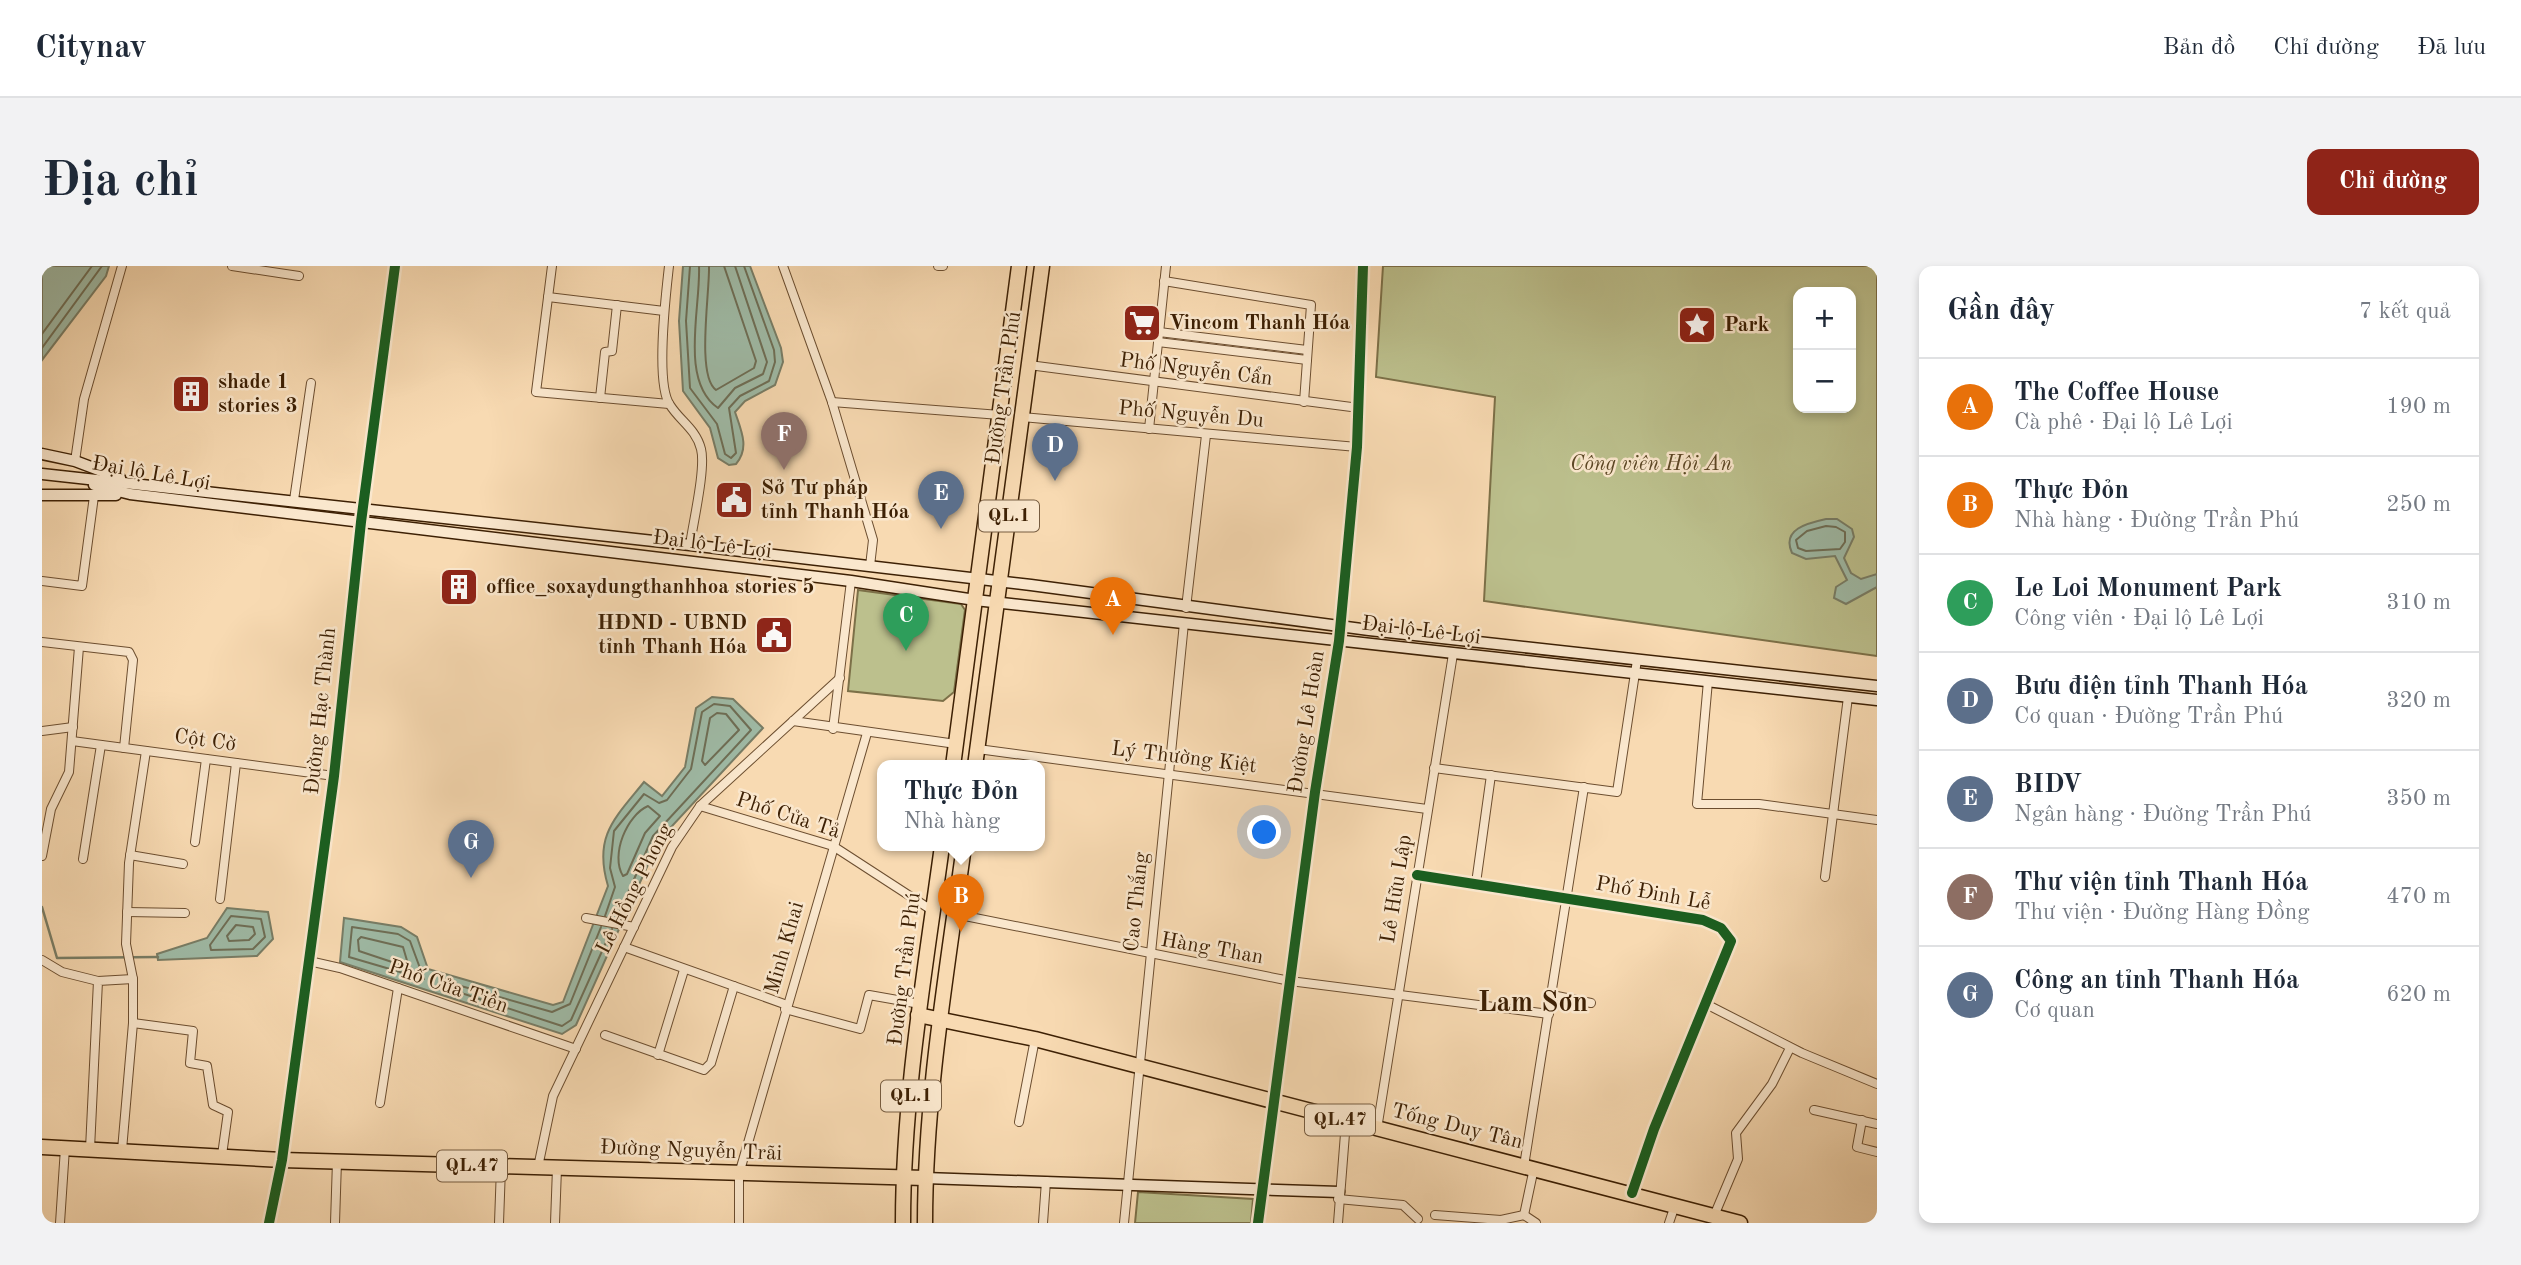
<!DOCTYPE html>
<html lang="vi">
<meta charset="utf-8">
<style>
:root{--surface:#fff;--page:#f2f2f3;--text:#1f2937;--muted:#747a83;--line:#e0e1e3;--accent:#8f2418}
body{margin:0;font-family:"Old Standard TT",serif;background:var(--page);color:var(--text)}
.controls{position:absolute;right:21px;top:21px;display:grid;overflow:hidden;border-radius:14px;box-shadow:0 4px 10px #0003}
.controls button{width:63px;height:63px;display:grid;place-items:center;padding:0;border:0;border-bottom:2px solid var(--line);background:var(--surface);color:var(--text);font:35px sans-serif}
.you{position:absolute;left:1223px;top:567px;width:24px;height:24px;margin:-18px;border:5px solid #fff;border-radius:50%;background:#1a73e8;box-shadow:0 0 0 10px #1a73e833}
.badge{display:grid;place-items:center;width:46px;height:46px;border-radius:50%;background:var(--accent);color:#fff;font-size:23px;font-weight:700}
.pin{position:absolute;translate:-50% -58px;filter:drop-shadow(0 2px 4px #0008)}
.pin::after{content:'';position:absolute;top:37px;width:24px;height:21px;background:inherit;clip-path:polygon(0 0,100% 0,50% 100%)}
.popup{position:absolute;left:835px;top:494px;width:168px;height:91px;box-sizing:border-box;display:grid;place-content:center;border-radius:14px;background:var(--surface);filter:drop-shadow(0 2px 5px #0005);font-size:23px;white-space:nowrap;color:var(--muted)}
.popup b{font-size:26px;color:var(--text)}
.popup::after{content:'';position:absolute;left:50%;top:100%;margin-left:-14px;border:14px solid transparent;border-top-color:var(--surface)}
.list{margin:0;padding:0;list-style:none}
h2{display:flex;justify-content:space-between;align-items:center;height:91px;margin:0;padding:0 28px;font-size:30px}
h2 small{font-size:23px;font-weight:400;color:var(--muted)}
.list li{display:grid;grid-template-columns:46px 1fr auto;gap:21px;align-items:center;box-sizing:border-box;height:98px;padding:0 28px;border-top:2px solid var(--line)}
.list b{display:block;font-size:26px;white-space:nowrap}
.list p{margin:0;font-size:23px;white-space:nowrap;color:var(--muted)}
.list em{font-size:23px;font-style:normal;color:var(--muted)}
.map{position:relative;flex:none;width:1835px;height:957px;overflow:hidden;border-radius:14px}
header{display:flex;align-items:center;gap:42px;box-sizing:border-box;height:98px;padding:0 35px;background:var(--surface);border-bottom:2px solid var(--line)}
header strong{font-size:33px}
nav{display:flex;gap:38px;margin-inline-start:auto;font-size:24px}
.intro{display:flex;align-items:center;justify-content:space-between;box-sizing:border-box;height:168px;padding:0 42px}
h1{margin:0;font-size:49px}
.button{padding:18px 32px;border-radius:14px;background:var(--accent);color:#fff;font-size:24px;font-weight:700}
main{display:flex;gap:42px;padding:0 42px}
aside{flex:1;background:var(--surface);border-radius:14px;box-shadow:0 4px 10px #0003}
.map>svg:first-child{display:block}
.green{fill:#bcc08d;stroke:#7c7048;stroke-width:2;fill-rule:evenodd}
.water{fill:#9fbba7;stroke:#787d66;stroke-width:2}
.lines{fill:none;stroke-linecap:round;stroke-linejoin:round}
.shore{stroke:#6e6e56;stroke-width:2}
.stream{stroke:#787d66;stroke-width:2.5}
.street-casing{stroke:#6c4e30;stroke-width:10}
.secondary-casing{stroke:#3d2004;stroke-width:13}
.highway-casing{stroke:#3d2004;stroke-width:17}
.street{stroke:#fae7cd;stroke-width:8}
.secondary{stroke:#fae7cd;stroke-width:10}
.highway{stroke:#f8dab2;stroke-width:14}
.cycleway-casing{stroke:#fae7cd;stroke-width:15}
.cycleway{stroke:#1b5e20;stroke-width:10}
.labels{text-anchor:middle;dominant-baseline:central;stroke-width:5;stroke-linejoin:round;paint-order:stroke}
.shield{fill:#fae7cd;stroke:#765c40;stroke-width:2}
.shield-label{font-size:19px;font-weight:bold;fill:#3d2004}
.poi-label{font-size:21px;font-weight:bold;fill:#3d2004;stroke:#fae7cd;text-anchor:start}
.street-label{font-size:21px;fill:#3d2004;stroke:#fae7cd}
.park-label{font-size:21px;font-style:italic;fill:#5d4826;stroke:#fae7cd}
.district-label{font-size:28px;font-weight:bold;fill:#3d2004;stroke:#fae7cd}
</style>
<header>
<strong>Citynav</strong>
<nav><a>Bản đồ</a><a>Chỉ đường</a><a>Đã lưu</a></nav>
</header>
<div class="intro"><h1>Địa chỉ</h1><a class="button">Chỉ đường</a></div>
<main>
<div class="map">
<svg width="1835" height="957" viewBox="0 0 1835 957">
<rect width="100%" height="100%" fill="#f8dab2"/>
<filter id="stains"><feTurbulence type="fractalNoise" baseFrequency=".00286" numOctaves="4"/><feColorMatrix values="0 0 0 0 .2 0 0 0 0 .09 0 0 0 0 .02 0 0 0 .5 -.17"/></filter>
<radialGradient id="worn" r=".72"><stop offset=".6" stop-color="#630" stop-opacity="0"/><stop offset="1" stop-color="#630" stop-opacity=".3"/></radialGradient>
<g class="green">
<path d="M1341,0H1835V390L1442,335L1453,131L1334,111ZM1756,26H1809V142H1756Z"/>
<polygon points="816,324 919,338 923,344 912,426 901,435 806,425"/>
<polygon points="1096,926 1211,933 1209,957 1093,957"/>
</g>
<g class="water">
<polygon points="0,0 67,0 64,10 0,94"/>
<path d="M641,0H708L739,82L741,96L733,119L703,135L693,146C699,164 708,182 694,198L687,199L676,192L668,162L641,125L637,55Z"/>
<path d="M1784,253H1795L1810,263L1812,271L1802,292L1809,307L1819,313L1835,308V321L1804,338L1792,332L1794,321L1805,314L1793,290L1764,293L1750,287C1739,263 1766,257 1784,253Z"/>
<path d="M670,431L691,433L721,462L617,574L534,759L520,768L298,696L302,652L359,661L375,671L386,703L511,739L521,736L566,620C551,570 573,552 602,516L620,530L643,501L654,442Z"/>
<polygon points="185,642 226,646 231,673 215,690 116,694 115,688 165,672"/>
</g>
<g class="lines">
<g class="shore">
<polyline points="648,0 644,55 648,122 675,158 683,188 689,192 694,187 687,142 698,130 727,115 733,96 732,84 702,0"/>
<path d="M657,0C659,41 637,115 676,142L693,122L721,108L725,96L693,0"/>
<path d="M667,0C668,25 654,110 674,124L712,102L714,95L682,0"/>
<polyline points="0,68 50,0"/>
<polyline points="0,82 60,0"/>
<polygon points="1784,260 1794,261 1803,266 1803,276 1798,283 1764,285 1756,282 1754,274 1765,265"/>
<polygon points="675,447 684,448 697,464 663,499 660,495 668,452"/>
<path d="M606,540L618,550L603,567L585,608L581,610C568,589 585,549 606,540Z"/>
<polygon points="189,650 219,653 223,671 211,683 169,684 168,679"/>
<polyline points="563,650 573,621 568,602 572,565 602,528 617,537 625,534 649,503 660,446 672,438 688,440 709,464 611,570 575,652"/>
<polygon points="194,659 211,661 213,668 207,674 187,675 185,670"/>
<polygon points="310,661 356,668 368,675 382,713 307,691"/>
<polyline points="559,661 528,738 510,746 405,716 401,721 520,760 529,754 570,663"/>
<polygon points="319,671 361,681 366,698 362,700 317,685 316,674"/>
</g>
<polyline class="stream" points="0,641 15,692 116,691"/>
<defs>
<g id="street">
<polyline points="190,0 257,10"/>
<polyline points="510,0 494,126 627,138"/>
<path d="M627,0C624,27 613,118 628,139C638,155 654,163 659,183C664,202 651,257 648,279"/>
<polyline points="741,0 790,136 831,274 828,300"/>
<polyline points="896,0 901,0"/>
<polyline points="1122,15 1269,39 1262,136"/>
<polyline points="506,31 622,45"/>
<polyline points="1117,66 1265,84"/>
<polyline points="1116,76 1265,94"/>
<polyline points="987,99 1317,142"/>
<polyline points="558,132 563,86 570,85 575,39"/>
<polyline points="790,136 958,149"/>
<polyline points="980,151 1315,181"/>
<polyline points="1107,163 1124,0"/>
<polyline points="33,195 42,133 80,0"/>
<polyline points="252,234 269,117"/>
<polyline points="0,315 40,320 52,230"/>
<polyline points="1144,342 1164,169"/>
<polyline points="0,376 87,386 91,394 82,482"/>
<polyline points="1666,415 1655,538 1717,538 1835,554"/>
<polyline points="751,455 914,478"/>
<polyline points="791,463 809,315"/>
<polyline points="0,465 31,461"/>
<polyline points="30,475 292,510"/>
<polyline points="936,483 1385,543"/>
<polyline points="1392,502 1575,526 1595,394"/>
<polyline points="658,540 791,580 891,645"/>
<polyline points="153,576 164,493"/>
<polyline points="88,589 141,598"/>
<polyline points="0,590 9,543 27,506 37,381"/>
<polyline points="41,593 59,479"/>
<polyline points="1375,609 1661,654 1679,662 1689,675 1612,863 1590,927"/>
<polyline points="1783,611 1806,431"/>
<polyline points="1434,617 1449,509"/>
<polyline points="178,633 194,497"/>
<polyline points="85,646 143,647"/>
<polyline points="913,648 1248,715 1507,748"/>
<polyline points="544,652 592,661"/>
<polyline points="582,681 745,739"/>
<polyline points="0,694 20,706 56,715"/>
<polyline points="267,695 298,702 534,783"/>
<polyline points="1510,729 1549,737"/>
<polyline points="1664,738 1760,787 1835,818"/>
<polyline points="743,743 818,763 827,729 878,738"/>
<polyline points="91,757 151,765 148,797 165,800 171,839 186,846 180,889"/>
<polyline points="563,769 662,804 669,797 692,720"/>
<polyline points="616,789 642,704"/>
<polyline points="338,837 356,722"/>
<polyline points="1772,844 1835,858"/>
<polyline points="1820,854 1815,881 1835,886"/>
<polyline points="977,856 993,773"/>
<polyline points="1335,863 1411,388"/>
<polyline points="48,883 56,715 91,713"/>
<polyline points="80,884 91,757 91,713 84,678 87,597 104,485"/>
<polyline points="1482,900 1542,521"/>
<polyline points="496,901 511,830 630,581 658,540 798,412"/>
<polyline points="1296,933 1361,939 1376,953"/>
<polyline points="1393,949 1459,954 1482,949"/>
<polyline points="1482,949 1492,902"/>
<polyline points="1482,949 1494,957"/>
<polyline points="1672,950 1696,893 1694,867 1730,818 1748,782"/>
<polyline points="18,957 23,882"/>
<polyline points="293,957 295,895"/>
<polyline points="457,957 459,901"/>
<polyline points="513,957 515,902"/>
<polyline points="697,957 697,908 825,467"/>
<polyline points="1001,957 1004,915"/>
<polyline points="1082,957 1142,357"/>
<polyline points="1296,957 1304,855"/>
<polyline points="1627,957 1633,939"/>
</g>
<g id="secondary">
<polyline points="0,188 33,195 78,212"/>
<polyline points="0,208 648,279 989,319 1327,364 1835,420"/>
<polyline points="52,219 88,228 809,315 933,334 1835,434"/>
<polyline points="0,229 74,229"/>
<polyline points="883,912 1297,926"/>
<polyline points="227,957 240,894 292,510 319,256 353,0"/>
<polyline points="1216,957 1273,526 1297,375 1315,181 1321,0"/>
</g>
<g id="highway">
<polyline points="911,500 977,0"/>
<polyline points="933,500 1000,0"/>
<polyline points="876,749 993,773 1698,957"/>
<polyline points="0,881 240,894 883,912"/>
<path d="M861,957C861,831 883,705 900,580"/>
<path d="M883,957C883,831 905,705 922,580"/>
</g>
</defs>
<use href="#street" class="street-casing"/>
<use href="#secondary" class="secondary-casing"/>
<use href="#highway" class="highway-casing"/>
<use href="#street" class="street"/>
<use href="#secondary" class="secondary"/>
<use href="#highway" class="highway"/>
<defs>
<g id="cycleway">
<polyline points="1375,609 1661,654 1679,662 1689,675 1612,863 1590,927"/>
<polyline points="227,957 240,894 292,510 319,256 353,0"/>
<polyline points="1216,957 1273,526 1297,375 1315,181 1321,0"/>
</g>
</defs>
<use href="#cycleway" class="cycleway-casing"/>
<use href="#cycleway" class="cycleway"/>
</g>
<defs>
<symbol id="supermarket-square" viewBox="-11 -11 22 22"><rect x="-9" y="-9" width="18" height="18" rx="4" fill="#8f2418" stroke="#fae7cd"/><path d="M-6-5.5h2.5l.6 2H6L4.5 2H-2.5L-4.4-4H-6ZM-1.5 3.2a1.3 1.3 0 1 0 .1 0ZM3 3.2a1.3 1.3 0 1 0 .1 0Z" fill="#fff"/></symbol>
<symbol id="sight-square" viewBox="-11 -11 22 22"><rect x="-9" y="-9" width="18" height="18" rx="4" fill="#8f2418" stroke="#fae7cd"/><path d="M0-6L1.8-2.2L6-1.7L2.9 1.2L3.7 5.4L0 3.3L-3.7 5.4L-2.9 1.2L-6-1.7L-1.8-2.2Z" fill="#fff"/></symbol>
<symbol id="building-square" viewBox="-11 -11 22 22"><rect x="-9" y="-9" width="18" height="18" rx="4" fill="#8f2418" stroke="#fae7cd"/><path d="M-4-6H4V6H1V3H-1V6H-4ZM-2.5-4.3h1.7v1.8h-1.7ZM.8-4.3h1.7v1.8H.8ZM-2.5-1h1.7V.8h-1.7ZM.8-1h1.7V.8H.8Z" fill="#fff"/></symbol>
<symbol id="civic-square" viewBox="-11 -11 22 22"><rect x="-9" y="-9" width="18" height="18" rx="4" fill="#8f2418" stroke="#fae7cd"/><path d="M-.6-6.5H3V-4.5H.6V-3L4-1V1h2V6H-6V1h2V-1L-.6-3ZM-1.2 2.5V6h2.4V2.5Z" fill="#fff"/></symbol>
</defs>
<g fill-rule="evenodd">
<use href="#supermarket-square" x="1078" y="35" width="44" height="44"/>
<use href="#sight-square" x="1633" y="37" width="44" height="44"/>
<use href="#building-square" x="127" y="106" width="44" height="44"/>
<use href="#civic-square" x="670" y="212" width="44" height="44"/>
<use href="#building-square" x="395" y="299" width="44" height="44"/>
<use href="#civic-square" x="710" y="347" width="44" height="44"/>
</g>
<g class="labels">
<g class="shield">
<rect x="937" y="234.5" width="60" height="31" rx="5"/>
<rect x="839" y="814.5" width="60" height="31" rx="5"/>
<rect x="1263" y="838.5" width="70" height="31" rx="5"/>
<rect x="395" y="884.5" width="70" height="31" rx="5"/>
</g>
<g class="shield-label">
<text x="967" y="250">QL.1</text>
<text x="869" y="830">QL.1</text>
<text x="1298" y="854">QL.47</text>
<text x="430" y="900">QL.47</text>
</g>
<g class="poi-label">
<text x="1127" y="57">Vincom Thanh Hóa</text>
<text x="1682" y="59">Park</text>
<text x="176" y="116">shade 1<tspan x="176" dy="24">stories 3</tspan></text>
<text x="719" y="222">Sở Tư pháp<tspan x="719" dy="24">tỉnh Thanh Hóa</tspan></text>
<text x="444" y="321">office_soxaydungthanhhoa stories 5</text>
<text x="705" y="357" text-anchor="end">HĐND - UBND<tspan x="705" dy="24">tỉnh Thanh Hóa</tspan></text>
</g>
<g class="street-label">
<text transform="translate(1154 104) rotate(7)">Phố Nguyễn Cẩn</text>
<text transform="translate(962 122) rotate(-82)">Đường Trần Phú</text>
<text transform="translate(1149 149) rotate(5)">Phố Nguyễn Du</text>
<text transform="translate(109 208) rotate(10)">Đại lộ Lê Lợi</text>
<text transform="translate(670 279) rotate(7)">Đại lộ Lê Lợi</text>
<text transform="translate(1379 365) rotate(7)">Đại lộ Lê Lợi</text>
<text transform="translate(279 445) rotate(-84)">Đường Hạc Thành</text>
<text transform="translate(1265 456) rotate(-81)">Đường Lê Hoàn</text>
<text transform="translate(163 475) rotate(8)">Cột Cờ</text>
<text transform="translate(1142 492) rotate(7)">Lý Thường Kiệt</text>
<text transform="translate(746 550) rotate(18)">Phố Cửa Tả</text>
<text transform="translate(593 623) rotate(-63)">Lê Hồng Phong</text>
<text transform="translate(1355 623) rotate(-81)">Lê Hữu Lập</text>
<text transform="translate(1611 628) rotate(10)">Phố Đinh Lễ</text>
<text transform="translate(1095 636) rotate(-84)">Cao Thắng</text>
<text transform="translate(743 682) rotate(-74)">Minh Khai</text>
<text transform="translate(1170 683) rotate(10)">Hàng Than</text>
<text transform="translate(863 703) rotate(-83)">Đường Trần Phú</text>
<text transform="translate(406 721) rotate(19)">Phố Cửa Tiền</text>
<text transform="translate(1415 861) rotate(14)">Tống Duy Tân</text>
<text transform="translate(649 885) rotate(2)">Đường Nguyễn Trãi</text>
</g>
<g class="park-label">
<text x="1609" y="198">Công viên Hội An</text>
</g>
<g class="district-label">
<text x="1491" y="738">Lam Sơn</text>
</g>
</g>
<rect width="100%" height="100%" filter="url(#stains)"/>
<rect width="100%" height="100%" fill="url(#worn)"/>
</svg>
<div class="controls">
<button>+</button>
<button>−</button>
</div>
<div class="you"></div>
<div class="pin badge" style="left:1071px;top:369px;background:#e8710a">A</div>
<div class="pin badge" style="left:919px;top:666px;background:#e8710a">B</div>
<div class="popup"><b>Thực Đỏn</b>Nhà hàng</div>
<div class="pin badge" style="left:864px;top:385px;background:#2e9e5b">C</div>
<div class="pin badge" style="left:1013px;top:215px;background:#5c6f8a">D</div>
<div class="pin badge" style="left:899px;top:263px;background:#5c6f8a">E</div>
<div class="pin badge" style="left:742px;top:204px;background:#8d6e63">F</div>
<div class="pin badge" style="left:429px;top:612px;background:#5c6f8a">G</div>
</div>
<aside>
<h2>Gần đây<small>7 kết quả</small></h2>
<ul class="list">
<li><span class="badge" style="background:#e8710a">A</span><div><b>The Coffee House</b><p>Cà phê · Đại lộ Lê Lợi</p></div><em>190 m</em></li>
<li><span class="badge" style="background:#e8710a">B</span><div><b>Thực Đỏn</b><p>Nhà hàng · Đường Trần Phú</p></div><em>250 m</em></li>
<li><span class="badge" style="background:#2e9e5b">C</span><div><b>Le Loi Monument Park</b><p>Công viên · Đại lộ Lê Lợi</p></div><em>310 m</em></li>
<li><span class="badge" style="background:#5c6f8a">D</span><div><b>Bưu điện tỉnh Thanh Hóa</b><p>Cơ quan · Đường Trần Phú</p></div><em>320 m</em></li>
<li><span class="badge" style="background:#5c6f8a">E</span><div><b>BIDV</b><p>Ngân hàng · Đường Trần Phú</p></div><em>350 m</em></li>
<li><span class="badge" style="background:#8d6e63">F</span><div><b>Thư viện tỉnh Thanh Hóa</b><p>Thư viện · Đường Hàng Đồng</p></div><em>470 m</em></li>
<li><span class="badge" style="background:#5c6f8a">G</span><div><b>Công an tỉnh Thanh Hóa</b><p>Cơ quan</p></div><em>620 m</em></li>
</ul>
</aside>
</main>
